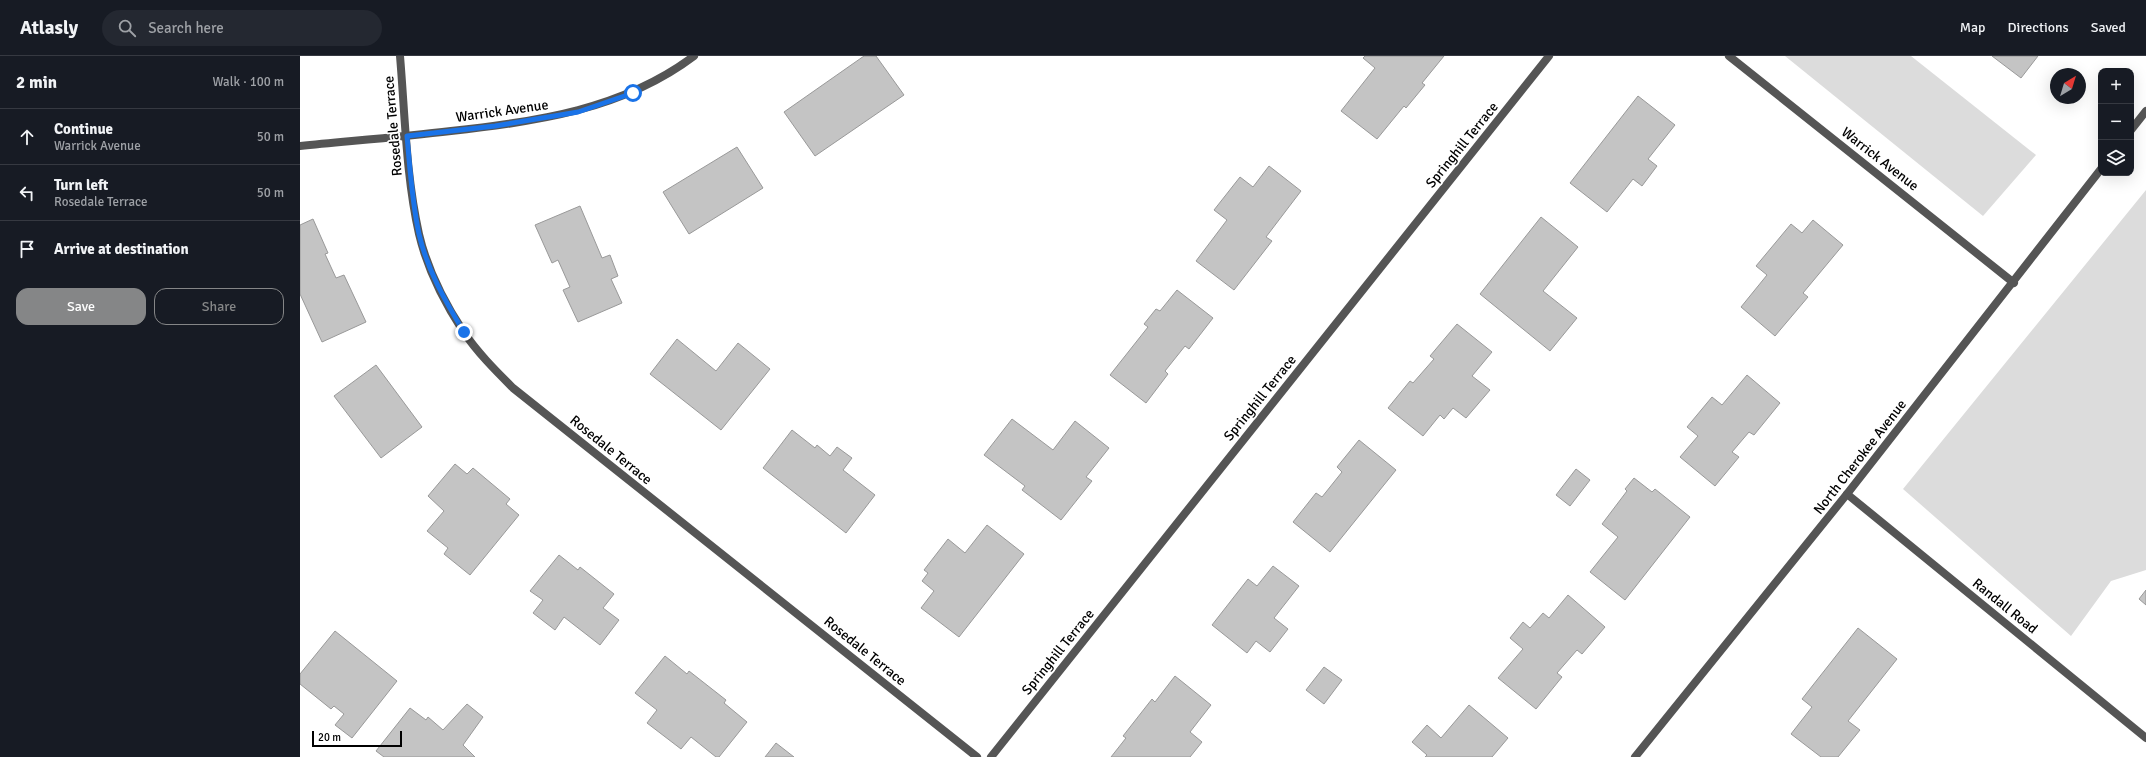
<!DOCTYPE html>
<meta charset="utf-8">
<style>
:root{--surface:#171b24;--page:#242831;--text:#f1f3f6;--muted:#9ea1a6;--line:#363941;--accent:#858687}
body{margin:0;font-family:Signika,sans-serif;background:var(--page);color:var(--text)}
.controls{position:absolute;right:12px;top:12px;display:grid;overflow:hidden;border-radius:8px;box-shadow:0 4px 16px #0002}
.controls button{width:36px;height:36px;display:grid;place-items:center;padding:0;border:0;border-bottom:1px solid var(--line);background:var(--surface);color:var(--text);font:20px sans-serif}
.compass{position:absolute;left:1750px;top:12px;width:36px;height:36px;border-radius:50%;background:var(--surface);box-shadow:0 4px 16px #0002;rotate:38deg}
.scale{position:absolute;left:12px;bottom:10px;width:90px;box-sizing:border-box;padding-left:4px;border:2px solid #000;border-top:0;font-size:11px;line-height:14px;white-space:nowrap;color:#000;-webkit-text-stroke:3px #fff;paint-order:stroke}
.stop{position:absolute;width:12px;height:12px;margin:-9px;border:3px solid #1a73e8;border-radius:50%;background:#fff}
.stop.end{background:#1a73e8;border-color:#fff;box-shadow:0 1px 4px #0008}
.list{margin:0;padding:0;list-style:none}
h2{display:flex;justify-content:space-between;align-items:center;height:52px;margin:0;padding:0 16px;font-size:17px}
h2 small{font-size:13px;font-weight:400;color:var(--muted)}
.list li{display:grid;grid-template-columns:26px 1fr auto;gap:12px;align-items:center;box-sizing:border-box;height:56px;padding:0 16px;border-top:1px solid var(--line)}
.list b{display:block;font-size:15px;white-space:nowrap}
.list p{margin:0;font-size:13px;white-space:nowrap;color:var(--muted)}
.list em{font-size:13px;font-style:normal;color:var(--muted)}
.actions{display:flex;gap:8px;padding:12px 16px}
.actions a{flex:1;padding:9px 0;border:1px solid var(--accent);border-radius:12px;text-align:center;font-size:14px;color:var(--accent)}
.actions .main{background:var(--accent);color:#fff}
.icon{flex:none;width:22px;height:22px;fill:none;stroke:currentColor;stroke-width:2;stroke-linecap:round;stroke-linejoin:round}
.map{position:relative;flex:none;width:1846px;height:701px;overflow:hidden}
header{display:flex;align-items:center;gap:24px;box-sizing:border-box;height:56px;padding:0 20px;background:var(--surface);border-bottom:1px solid var(--line)}
header strong{font-size:19px}
nav{display:flex;gap:22px;margin-inline-start:auto;font-size:14px}
.search{width:280px;height:36px;background:var(--page);display:flex;align-items:center;gap:10px;box-sizing:border-box;padding:0 14px;border-radius:22px;color:var(--muted);font-size:15px}
main{display:flex}
aside{flex:1;background:var(--surface)}
.map>svg:first-child{display:block}
.green{fill:#dcdcdc}
.building{fill:#c4c4c4;stroke:#999}
.lines{fill:none;stroke-linecap:round;stroke-linejoin:round}
.minor{stroke:#555;stroke-width:8}
.tertiary{stroke:#555;stroke-width:8}
.route{stroke:#1a73e8;stroke-width:5}
.labels{text-anchor:middle;dominant-baseline:central;stroke-width:3.5;stroke-linejoin:round;paint-order:stroke}
.street-label{font-size:14px;fill:#000;stroke:#fff}
</style>
<header>
<strong>Atlasly</strong>
<div class="search"><svg class="icon" aria-label="search" viewBox="0 0 24 24"><circle cx="10" cy="10" r="6"/><path d="M15 15l6 6"/></svg>Search here</div>
<nav><a>Map</a><a>Directions</a><a>Saved</a></nav>
</header>
<main>
<aside>
<h2>2 min<small>Walk · 100 m</small></h2>
<ul class="list">
<li><svg class="icon" aria-label="ahead" viewBox="0 0 24 24"><path d="M12 20V5M6 11l6-6 6 6"/></svg><div><b>Continue</b><p>Warrick Avenue</p></div><em>50 m</em></li>
<li><svg class="icon" aria-label="left" viewBox="0 0 24 24"><path d="M17 20v-9H6M10 6l-5 5 5 5"/></svg><div><b>Turn left</b><p>Rosedale Terrace</p></div><em>50 m</em></li>
<li><svg class="icon" aria-label="arrive" viewBox="0 0 24 24"><path d="M6 21V4h12l-3 4 3 4H6"/></svg><div><b>Arrive at destination</b></div></li>
</ul>
<div class="actions"><a class="main">Save</a><a>Share</a></div>
</aside>
<div class="map">
<svg width="1846" height="701" viewBox="0 0 1846 701">
<rect width="100%" height="100%" fill="#fff"/>
<g class="green">
<polygon points="1485,0 1611,0 1736,99 1683,160"/>
<polygon points="1846,134 1846,514 1811,525 1771,580 1603,433"/>
</g>
<g class="building">
<polygon points="564,0 576,0 604,39 515,100 484,56"/>
<polygon points="1065,0 1144,0 1122,27 1125,29 1106,52 1104,50 1077,83 1041,55 1075,12 1063,2"/>
<polygon points="1692,0 1738,0 1721,22"/>
<polygon points="1338,40 1375,69 1348,103 1357,110 1342,130 1333,123 1307,156 1270,127"/>
<polygon points="437,91 463,132 389,178 363,136"/>
<polygon points="969,110 1001,135 966,181 972,185 934,234 896,205 927,164 914,154 940,121 953,131"/>
<polygon points="280,150 302,202 310,199 318,220 311,223 322,247 278,266 263,234 270,231 258,204 252,207 235,169"/>
<polygon points="1241,161 1278,191 1243,235 1277,262 1250,295 1180,238"/>
<polygon points="13,163 28,197 25,198 36,222 44,219 66,266 22,286 0,238 0,169"/>
<polygon points="1513,164 1543,189 1503,237 1508,241 1475,280 1441,251 1467,219 1456,210 1491,168 1502,177"/>
<polygon points="877,234 913,262 889,293 885,290 865,315 868,318 846,347 810,319 848,271 844,268 856,253 860,255"/>
<polygon points="1157,268 1192,296 1172,320 1190,334 1166,362 1153,352 1144,363 1140,359 1123,380 1088,352 1110,325 1113,327 1134,303 1130,300"/>
<polygon points="377,283 416,315 438,287 470,313 421,374 350,318"/>
<polygon points="76,309 122,371 81,402 34,340"/>
<polygon points="1447,319 1480,347 1454,379 1449,376 1432,396 1439,401 1415,430 1380,401 1398,380 1387,371 1412,341 1422,349"/>
<polygon points="712,363 753,394 775,365 809,392 786,421 792,425 761,464 722,434 725,430 684,399"/>
<polygon points="492,374 515,392 517,389 530,400 537,391 552,402 543,414 575,439 546,477 463,412"/>
<polygon points="1059,384 1096,414 1030,496 993,466 1016,437 1022,441 1042,416 1037,411"/>
<polygon points="155,408 167,418 173,412 210,443 206,448 219,459 170,519 144,498 148,492 127,475 144,455 128,440"/>
<polygon points="1276,413 1290,424 1270,450 1256,439"/>
<polygon points="1334,422 1352,436 1355,433 1390,461 1325,544 1290,516 1318,481 1302,468 1327,435 1325,433"/>
<polygon points="687,469 724,498 659,581 621,552 634,535 622,525 628,517 624,514 648,483 665,497"/>
<polygon points="259,499 278,514 280,511 314,538 303,552 319,564 300,589 264,561 255,574 233,557 243,544 230,535"/>
<polygon points="973,510 999,530 974,562 988,573 970,596 956,585 947,597 912,569 948,523 957,530"/>
<polygon points="1846,534 1846,549 1839,543"/>
<polygon points="1268,539 1305,571 1282,598 1277,594 1257,617 1262,621 1236,653 1198,622 1223,593 1210,582 1223,566 1230,572 1243,557 1249,562"/>
<polygon points="1558,572 1597,603 1548,665 1560,674 1538,701 1521,701 1491,678 1512,651 1502,643"/>
<polygon points="35,575 97,625 52,682 35,669 44,658 34,650 31,653 0,628 0,618"/>
<polygon points="365,600 387,618 389,615 426,644 424,647 447,666 419,701 416,701 391,681 381,693 347,667 357,654 335,637"/>
<polygon points="1024,611 1042,624 1024,648 1006,634"/>
<polygon points="875,620 911,649 890,676 902,686 890,701 811,701 826,682 823,680 852,643 855,646"/>
<polygon points="167,648 183,661 163,689 175,701 84,701 76,695 110,652 126,664 128,661 143,674"/>
<polygon points="1169,649 1208,682 1192,701 1125,701 1127,699 1112,686 1127,669 1141,682"/>
<polygon points="476,687 494,701 465,701"/>
</g>
<g class="lines">
<g class="minor">
<path d="M100,0C105,59 106,120 119,178C127,212 144,246 163,275C177,296 195,314 213,332L677,701"/>
<polyline points="1429,0 1714,227"/>
<path d="M0,90C50,85 101,81 151,75C236,66 324,53 394,0"/>
<polyline points="1547,438 1846,682"/>
<polyline points="691,701 1249,0"/>
</g>
<g class="tertiary">
<polyline points="1831,74 1846,55"/>
<polyline points="1335,701 1547,438 1801,113"/>
</g>
</g>
<g class="lines">
<path class="route" d="M164,276C145,245 127,213 119,178C112,146 110,113 107,80L195,70L278,56L333,37"/>
</g>
<g class="labels">
<g class="street-label">
<text transform="translate(202 55) rotate(-8)">Warrick Avenue</text>
<text transform="translate(93 70) rotate(-95)">Rosedale Terrace</text>
<text transform="translate(1162 89) rotate(-51)">Springhill Terrace</text>
<text transform="translate(1580 103) rotate(38)">Warrick Avenue</text>
<text transform="translate(960 342) rotate(-51)">Springhill Terrace</text>
<text transform="translate(311 394) rotate(39)">Rosedale Terrace</text>
<text transform="translate(1560 401) rotate(-52)">North Cherokee Avenue</text>
<text transform="translate(1705 550) rotate(39)">Randall Road</text>
<text transform="translate(565 595) rotate(39)">Rosedale Terrace</text>
<text transform="translate(758 596) rotate(-51)">Springhill Terrace</text>
</g>
</g>
</svg>
<div class="controls">
<button>+</button>
<button>−</button>
<button><svg class="icon" aria-label="layers" viewBox="0 0 24 24"><path d="M12 4l9 5-9 5-9-5zM3 14l9 5 9-5"/></svg></button>
</div>
<svg class="compass" viewBox="-18 -18 36 36"><path d="M0-13l5 13h-10z" fill="#e53935"/><path d="M0 13l5-13h-10z" fill="#9ea1a6"/></svg>
<div class="scale">20 m</div>
<div class="stop" style="left:333px;top:37px"></div>
<div class="stop end" style="left:164px;top:276px"></div>
</div>
</main>
